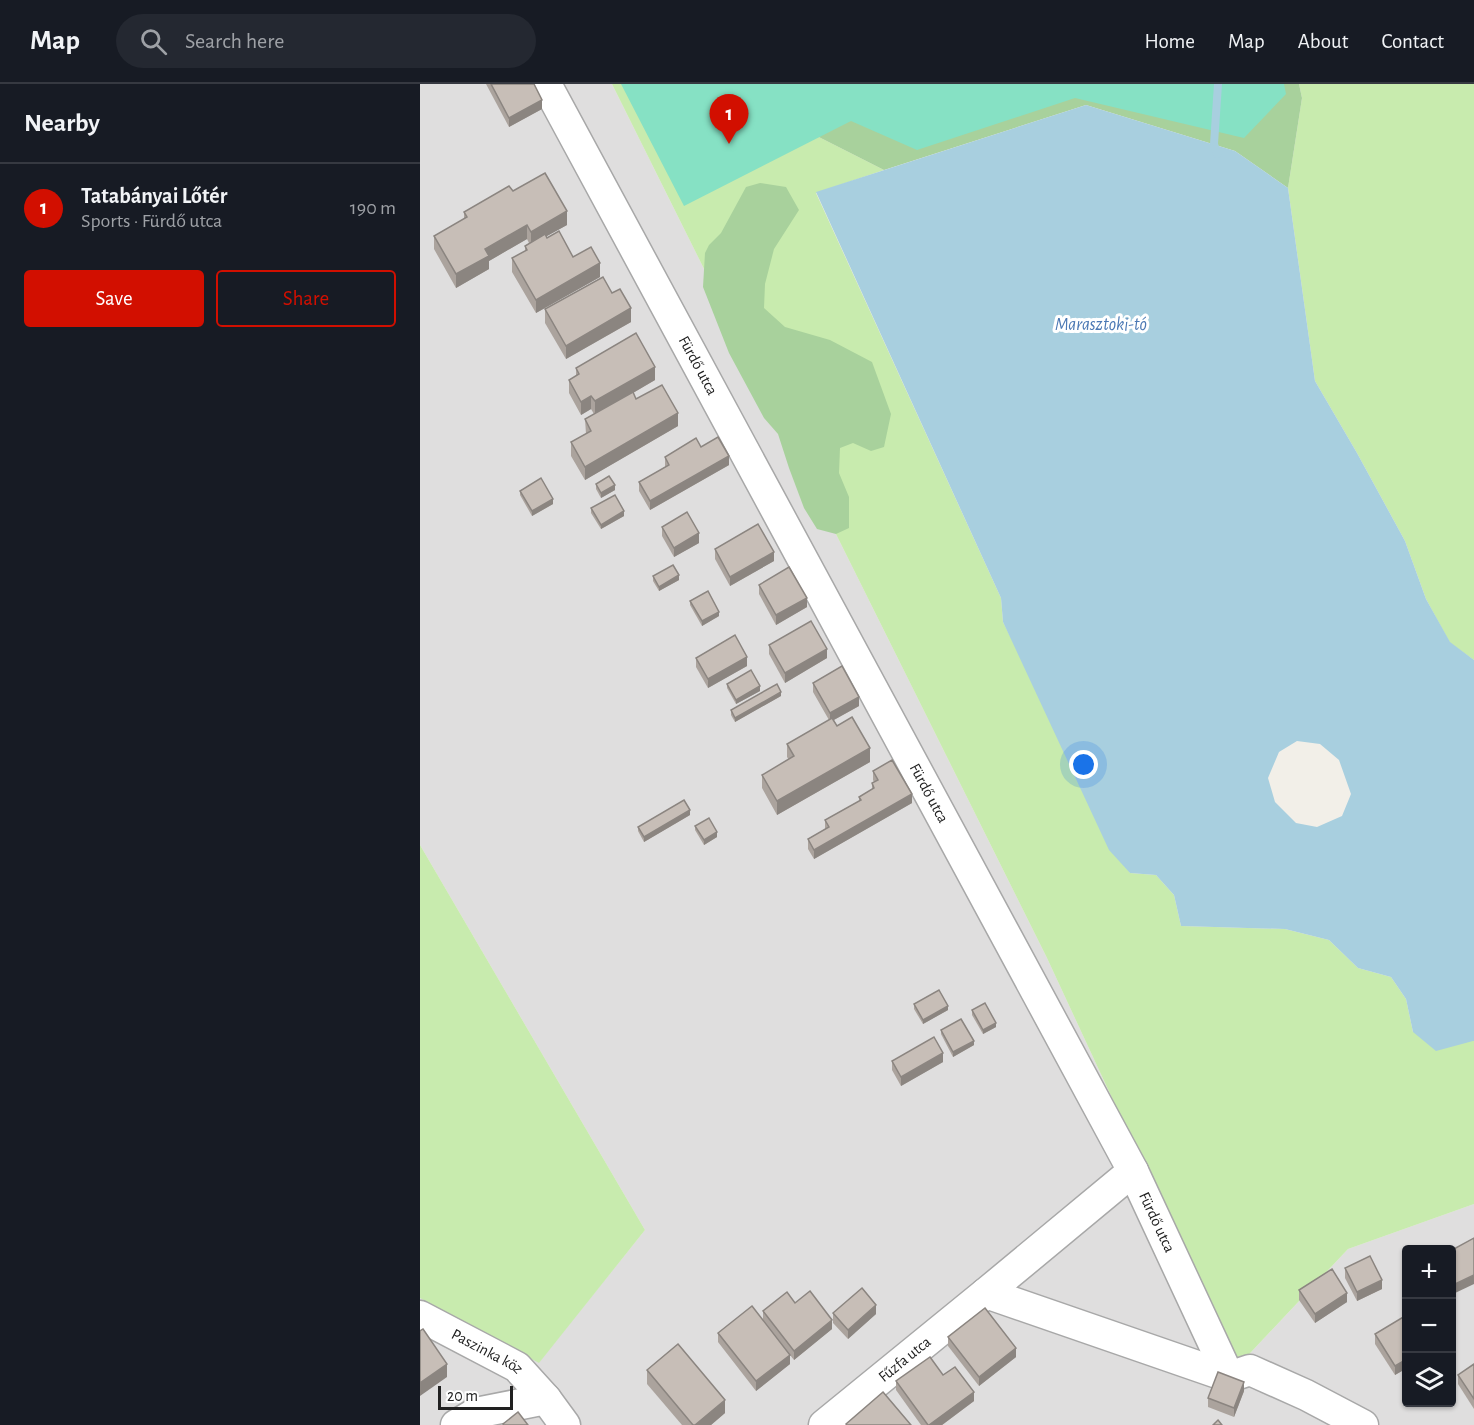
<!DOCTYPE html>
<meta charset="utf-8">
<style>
:root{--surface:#171b24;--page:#242831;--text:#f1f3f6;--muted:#9ea1a6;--line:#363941;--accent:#d20f00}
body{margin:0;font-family:"Alegreya Sans",sans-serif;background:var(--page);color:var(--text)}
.controls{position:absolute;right:18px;bottom:18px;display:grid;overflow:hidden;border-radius:6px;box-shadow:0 2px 4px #0004}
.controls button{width:54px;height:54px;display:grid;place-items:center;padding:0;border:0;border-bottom:2px solid var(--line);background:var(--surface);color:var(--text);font:30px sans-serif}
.scale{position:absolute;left:18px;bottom:15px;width:75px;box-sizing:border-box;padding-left:6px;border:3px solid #212121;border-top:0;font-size:16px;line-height:21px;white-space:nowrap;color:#212121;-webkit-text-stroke:4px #fff;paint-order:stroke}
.you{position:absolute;left:664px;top:681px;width:21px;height:21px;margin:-15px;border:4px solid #fff;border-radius:50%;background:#1a73e8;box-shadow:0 0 0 9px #1a73e833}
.badge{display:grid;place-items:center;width:39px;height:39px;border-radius:50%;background:var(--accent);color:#fff;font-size:20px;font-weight:700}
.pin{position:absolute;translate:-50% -50px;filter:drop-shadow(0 2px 3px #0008)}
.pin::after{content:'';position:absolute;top:32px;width:21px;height:18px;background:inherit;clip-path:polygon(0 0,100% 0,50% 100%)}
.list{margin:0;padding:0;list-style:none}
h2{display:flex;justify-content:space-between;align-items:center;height:78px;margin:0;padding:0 24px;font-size:26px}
h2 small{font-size:20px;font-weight:400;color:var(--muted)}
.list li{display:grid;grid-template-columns:39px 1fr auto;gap:18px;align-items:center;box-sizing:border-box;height:90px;padding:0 24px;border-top:2px solid var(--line)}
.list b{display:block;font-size:22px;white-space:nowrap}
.list p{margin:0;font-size:20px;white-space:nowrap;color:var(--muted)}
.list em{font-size:20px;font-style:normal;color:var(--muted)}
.actions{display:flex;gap:12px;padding:18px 24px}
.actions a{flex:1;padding:14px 0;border:2px solid var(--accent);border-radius:6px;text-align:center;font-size:21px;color:var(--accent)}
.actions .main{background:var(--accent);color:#fff}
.icon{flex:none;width:33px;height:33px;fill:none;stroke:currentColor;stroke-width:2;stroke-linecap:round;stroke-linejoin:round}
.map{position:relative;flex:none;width:1054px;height:1341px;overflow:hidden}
header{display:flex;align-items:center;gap:36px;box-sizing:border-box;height:84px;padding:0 30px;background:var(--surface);border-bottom:2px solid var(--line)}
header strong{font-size:28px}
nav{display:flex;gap:33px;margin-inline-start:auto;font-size:21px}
.search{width:420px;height:54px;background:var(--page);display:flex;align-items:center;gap:15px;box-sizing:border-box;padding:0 21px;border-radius:33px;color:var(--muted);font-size:22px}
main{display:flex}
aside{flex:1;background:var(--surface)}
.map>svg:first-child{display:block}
.residential{fill:#dfdede;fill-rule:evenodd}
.grass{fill:#c8ebae}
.forest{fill:#a8d19c}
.pitch{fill:#86e1c4}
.water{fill:#a8cfdf;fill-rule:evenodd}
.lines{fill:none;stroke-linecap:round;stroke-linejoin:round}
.stream{stroke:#a8cfdf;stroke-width:8}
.minor-casing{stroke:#a8a8a8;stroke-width:33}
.minor{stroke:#fff;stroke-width:30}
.wall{fill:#aba39d}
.shaded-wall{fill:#8b8580}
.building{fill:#c7beb7;stroke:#8b8580;stroke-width:1.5}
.labels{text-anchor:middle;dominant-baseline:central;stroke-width:6;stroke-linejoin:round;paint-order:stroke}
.street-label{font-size:16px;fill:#212121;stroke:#fff}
.water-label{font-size:18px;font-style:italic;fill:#4b78b4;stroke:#fff}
</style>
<header>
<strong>Map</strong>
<div class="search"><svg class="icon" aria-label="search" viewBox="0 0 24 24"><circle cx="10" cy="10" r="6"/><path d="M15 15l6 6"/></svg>Search here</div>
<nav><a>Home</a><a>Map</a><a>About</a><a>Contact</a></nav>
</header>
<main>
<aside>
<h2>Nearby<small></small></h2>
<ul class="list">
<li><span class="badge">1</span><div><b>Tatabányai Lőtér</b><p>Sports · Fürdő utca</p></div><em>190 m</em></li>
</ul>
<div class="actions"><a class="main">Save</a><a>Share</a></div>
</aside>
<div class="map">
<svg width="1054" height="1341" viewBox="0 0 1054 1341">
<rect width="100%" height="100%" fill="#f2efe8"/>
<path class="residential" d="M0,0H192L627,874L817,1283L928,1165L1054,1120V1341H0V1214L119,1278L225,1146L0,761ZM986,1166H1032V1318H986Z"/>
<g class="grass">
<polygon points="192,0 294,0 464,86 396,109 581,514 583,538 710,789 736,791 754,811 761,842 865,845 909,856 938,884 971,893 986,915 993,948 1054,957 1054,1120 928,1165 817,1283 627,874"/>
<polygon points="879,0 1054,0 1054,576 1030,559 1006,515 985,457 937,369 895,297 868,104 882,14"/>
<polygon points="0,761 225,1146 119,1279 0,1214"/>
</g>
<g class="forest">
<polygon points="294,0 879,0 882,14 868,104 815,67 666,21 464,86"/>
<polygon points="340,99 366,103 379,126 354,165 345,200 344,224 365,243 410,256 452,278 471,330 464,363 451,367 433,359 420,364 419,389 429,413 429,444 416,450 397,445 384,424 369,384 358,350 344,334 309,269 283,203 285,169 289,161 301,149 326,103"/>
</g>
<polygon class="pitch" points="201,0 864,0 866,10 824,54 655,14 497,66 431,37 264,122"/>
<path class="water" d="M666,21L815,67L868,104L895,297L937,369L985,457L1006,515L1030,558L1054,576V957H1053L1016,967L993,948L986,915L971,893L938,884L909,856L865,845L761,842L754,811L736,791L710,789L689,766L583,538L581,514L396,108ZM877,657L900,660L919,676L931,710L922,732L897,743L876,739L855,718L848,694L859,668Z"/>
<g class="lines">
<polyline class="stream" points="797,70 794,60 798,0"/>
<defs>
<g id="minor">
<path id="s1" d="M126,0L713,1087L809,1293"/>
<polyline points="566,1209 809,1293"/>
<path id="s2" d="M0,1232L97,1283L126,1315"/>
<polyline points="809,1293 830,1286 886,1311 943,1341"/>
<polyline points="36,1341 56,1329 126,1315 145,1341"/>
<path id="s3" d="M404,1341L566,1209L713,1087"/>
</g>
</defs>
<use href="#minor" class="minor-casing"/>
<use href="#minor" class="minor"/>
</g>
<g class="wall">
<polygon points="66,0 114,0 122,25 89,43"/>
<polygon points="93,107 147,141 126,152 127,154 180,193 116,229 92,188 92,174 105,167 105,162 109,159 107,155 69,177 69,185 36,204 14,165 14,152 44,135 44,128"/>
<polygon points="192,209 211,238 146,275 125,239 125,225"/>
<polygon points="156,284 235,296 213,309 216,315 258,342 165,396 151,372 151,358 166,350 165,335 174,330 171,325 161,331 149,309 149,296 156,292"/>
<polygon points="281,363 309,381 230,426 219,407 219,398 245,383 245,373"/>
<polygon points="176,400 195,406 181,414 176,405"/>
<polygon points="100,407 133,420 112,432 100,411"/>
<polygon points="171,424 204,432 181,445 171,429"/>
<polygon points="242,443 279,459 254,473 242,452"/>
<polygon points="295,465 354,477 310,502 295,475"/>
<polygon points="233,492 259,496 239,507 233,497"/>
<polygon points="339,501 387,523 356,541 339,510"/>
<polygon points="270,517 299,532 282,542 270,521"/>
<polygon points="349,561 407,574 365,599 349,570"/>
<polygon points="276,574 327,582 288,604 276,583"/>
<polygon points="393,599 439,622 414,636 417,642 450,678 357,731 342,704 342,691 369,676 367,673 367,660 409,636 393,608"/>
<polygon points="307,600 340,607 316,620 307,604"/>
<polygon points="361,612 315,638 311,631 311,626"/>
<polygon points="453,687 492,719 394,775 388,765 388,755 405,745 405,736 439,717 439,713 452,705 452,699 454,698 453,696"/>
<polygon points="270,731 224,758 218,747 218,743"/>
<polygon points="275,742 297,753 284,761 275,746"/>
<polygon points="494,920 528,926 503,940 494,925"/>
<polygon points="552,926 576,943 563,950 552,931"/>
<polygon points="521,946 554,961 533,973 521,950"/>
<polygon points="472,977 523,978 481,1002 472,986"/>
<polygon points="1054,1154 1033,1210 1032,1207 1032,1166"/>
<polygon points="925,1184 962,1205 937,1217 925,1194"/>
<polygon points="879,1206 927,1218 895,1239 879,1216"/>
<polygon points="375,1219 412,1245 374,1276 370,1271 370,1280 336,1307 298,1258 298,1249 343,1236 343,1227"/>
<polygon points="413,1229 456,1230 428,1255 413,1239"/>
<polygon points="987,1234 987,1284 975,1291 955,1260 955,1250"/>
<polygon points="528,1253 596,1273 559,1302 528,1262"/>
<polygon points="1054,1280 1054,1325 1038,1300 1038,1291"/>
<polygon points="227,1286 305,1329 291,1341 262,1341 227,1300"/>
<polygon points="523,1291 554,1317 522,1341 501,1341 476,1306 476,1297"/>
<polygon points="824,1307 814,1333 788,1323 788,1314"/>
</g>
<g class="shaded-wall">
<polygon points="122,16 122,25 89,43 89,34"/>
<polygon points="147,127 147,141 111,161 111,148"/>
<polygon points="107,141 107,155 69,177 69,185 36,204 36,190 65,165"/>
<polygon points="180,179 180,193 116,229 116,216"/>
<polygon points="211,224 211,238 146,275 146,262"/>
<polygon points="235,283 235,296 175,331 175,317"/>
<polygon points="171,312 171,325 161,331 161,318"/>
<polygon points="258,329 258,342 165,396 165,383"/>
<polygon points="309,372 309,381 230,426 230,417"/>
<polygon points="195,401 195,406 181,414 181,409"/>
<polygon points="133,415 133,420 112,432 112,427"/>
<polygon points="204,427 204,432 181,445 181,441"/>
<polygon points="279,449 279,459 254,473 254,464"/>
<polygon points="354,468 354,477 310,502 310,493"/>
<polygon points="259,491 259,496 239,507 239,503"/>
<polygon points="387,514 387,523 356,541 356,531"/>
<polygon points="299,528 299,532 282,542 282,537"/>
<polygon points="407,565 407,574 365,599 365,589"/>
<polygon points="327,573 327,582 288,604 288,595"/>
<polygon points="340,602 340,607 316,620 316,616"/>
<polygon points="361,608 361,612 315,638 315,634"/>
<polygon points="439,613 439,622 410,638 410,629"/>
<polygon points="450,664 450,678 357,731 357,717"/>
<polygon points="492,710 492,719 394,775 394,766"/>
<polygon points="270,726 270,731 224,758 224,753"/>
<polygon points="297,748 297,753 284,761 284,756"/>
<polygon points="528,922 528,926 503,940 503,936"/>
<polygon points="576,939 576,943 563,950 563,946"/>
<polygon points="554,957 554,961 533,973 533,968"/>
<polygon points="523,969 523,978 481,1002 481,993"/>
<polygon points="1054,1191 1054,1200 1033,1210 1033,1201"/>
<polygon points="962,1196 962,1205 937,1217 937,1208"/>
<polygon points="927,1209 927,1218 895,1239 895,1230"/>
<polygon points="456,1221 456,1230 428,1255 428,1246"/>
<polygon points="412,1236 412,1245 374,1276 374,1267"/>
<polygon points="596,1264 596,1273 559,1302 559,1293"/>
<polygon points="370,1271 370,1280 336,1307 336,1297"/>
<polygon points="987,1275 987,1284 975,1291 975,1282"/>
<polygon points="27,1280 27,1293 0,1312 0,1299"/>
<polygon points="824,1298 824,1307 814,1333 814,1324"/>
<polygon points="554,1308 554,1317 522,1341 509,1341"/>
<polygon points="305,1316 305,1329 291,1341 275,1341"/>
</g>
<g class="building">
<polygon points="71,0 114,0 122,16 89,34"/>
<polygon points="125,89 147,127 111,148 107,141 65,165 69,172 36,190 14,152 47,133 44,128 89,102 93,107"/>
<polygon points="139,147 153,173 171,163 180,179 116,216 92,174 107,166 105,162 125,150 127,154"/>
<polygon points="183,193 192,209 200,205 211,224 146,262 125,225"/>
<polygon points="216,249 235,283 175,317 171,312 161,318 149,296 159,290 156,284"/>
<polygon points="242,301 258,329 165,383 151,358 171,347 165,335 213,308 216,315"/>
<polygon points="298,353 309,372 230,417 219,398 249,381 245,373 276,354 281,363"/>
<polygon points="189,392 195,401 181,409 176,400"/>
<polygon points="121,394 133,415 112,427 100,407"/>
<polygon points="195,411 204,427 181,441 171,424"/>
<polygon points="267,428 279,449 254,464 242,443"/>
<polygon points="338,440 354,468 310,493 295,465"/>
<polygon points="253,481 259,491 239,503 233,492"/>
<polygon points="369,483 387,514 356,531 339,501"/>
<polygon points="288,507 299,528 282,537 270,517"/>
<polygon points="391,537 407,565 365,589 349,561"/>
<polygon points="315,551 327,573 288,595 276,574"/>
<polygon points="422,582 439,613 410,629 393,599"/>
<polygon points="331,586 340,602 316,616 307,600"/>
<polygon points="357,600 361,608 315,634 311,626"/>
<polygon points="432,633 450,664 357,717 342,691 374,672 367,660 412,634 417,642"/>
<polygon points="472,676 492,710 394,766 388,755 409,743 405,736 441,716 439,713 454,704 452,699 458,696 453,687"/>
<polygon points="264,716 270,726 224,753 218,743"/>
<polygon points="289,734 297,748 284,756 275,742"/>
<polygon points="519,906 528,922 503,936 494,920"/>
<polygon points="565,919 576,939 563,946 552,926"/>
<polygon points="541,935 554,957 533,968 521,946"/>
<polygon points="514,953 523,969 481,993 472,977"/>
<polygon points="1054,1154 1054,1191 1033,1201 1032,1198 1032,1166"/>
<polygon points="950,1172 962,1196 937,1208 925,1184"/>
<polygon points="912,1185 927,1209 895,1230 879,1206"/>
<polygon points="442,1204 456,1221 428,1246 413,1229"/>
<polygon points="390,1207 412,1236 374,1267 343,1227 367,1208 375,1219"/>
<polygon points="332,1222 370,1271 336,1297 298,1249"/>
<polygon points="565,1224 596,1264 559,1293 528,1253"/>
<polygon points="985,1232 987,1234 987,1275 975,1282 955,1250"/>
<polygon points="3,1245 27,1280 0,1299 0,1247"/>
<polygon points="258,1260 305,1316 275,1341 273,1341 227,1286"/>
<polygon points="510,1273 523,1291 535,1283 554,1308 509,1341 508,1341 476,1297"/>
<polygon points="1054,1280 1054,1315 1038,1291"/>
<polygon points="798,1288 824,1298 814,1324 788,1314"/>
<polygon points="463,1308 491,1341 427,1341 426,1340"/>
<polygon points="98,1328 108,1341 84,1341 83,1340"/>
<polygon points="798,1336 802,1341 793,1341"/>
</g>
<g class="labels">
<g class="street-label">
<text stroke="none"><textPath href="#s1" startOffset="320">Fürdő utca</textPath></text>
<text stroke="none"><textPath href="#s1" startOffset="806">Fürdő utca</textPath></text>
<text stroke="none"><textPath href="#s1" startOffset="1292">Fürdő utca</textPath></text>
<text stroke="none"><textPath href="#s2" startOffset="76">Paszinka köz</textPath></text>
<text stroke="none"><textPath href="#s3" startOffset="104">Fűzfa utca</textPath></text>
</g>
<g class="water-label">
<text x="681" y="241">Marasztoki-tó</text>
</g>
</g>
</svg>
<div class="controls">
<button>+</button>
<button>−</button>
<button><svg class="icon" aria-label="layers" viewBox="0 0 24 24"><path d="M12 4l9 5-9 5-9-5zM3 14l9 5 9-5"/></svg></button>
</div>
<div class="scale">20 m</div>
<div class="you"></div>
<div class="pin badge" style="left:309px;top:60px">1</div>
</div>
</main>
